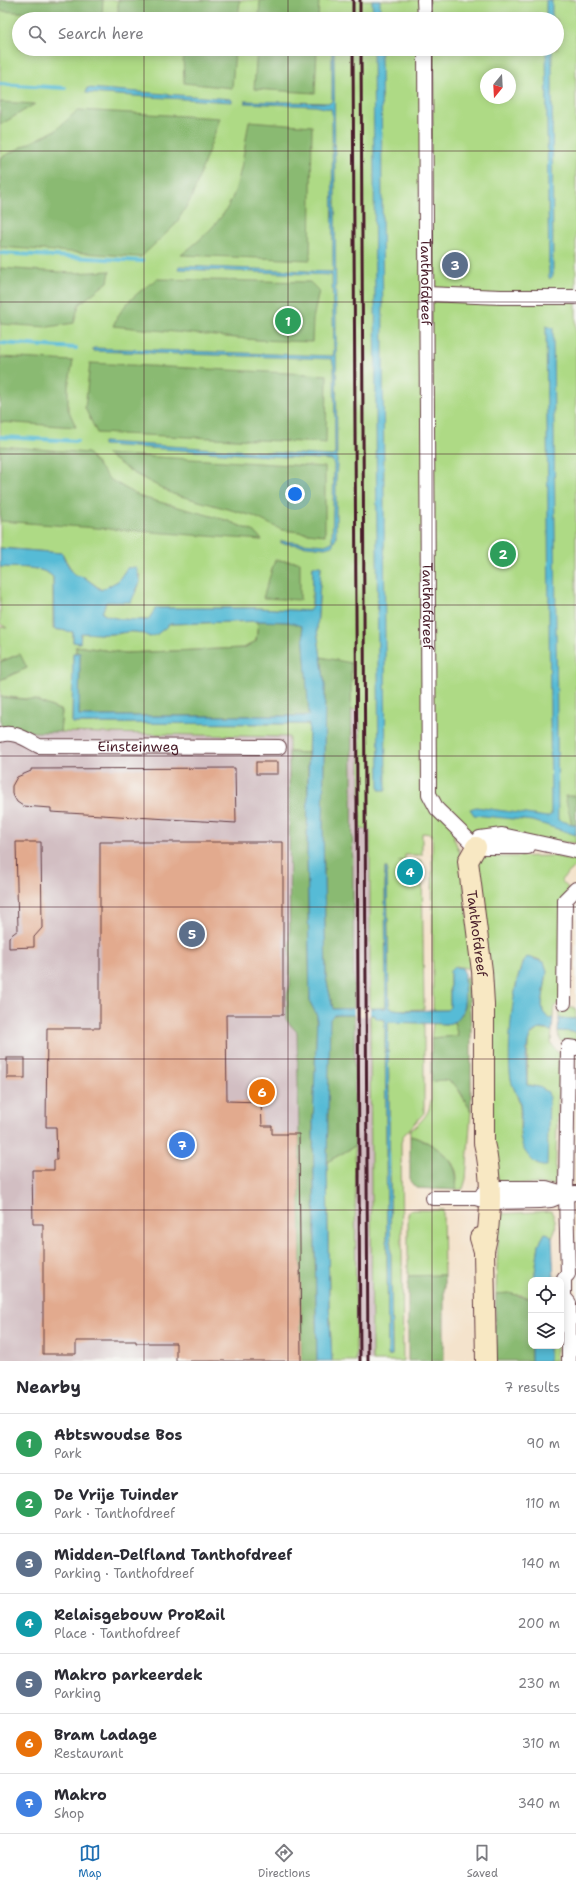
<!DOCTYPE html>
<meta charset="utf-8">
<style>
:root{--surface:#fff;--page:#f2f2f3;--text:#2b2b33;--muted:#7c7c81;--line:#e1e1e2;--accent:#1f6fb2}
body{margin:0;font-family:"Shantell Sans",sans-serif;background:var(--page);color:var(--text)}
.controls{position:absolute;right:12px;bottom:12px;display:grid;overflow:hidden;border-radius:8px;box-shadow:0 2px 10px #0003}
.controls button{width:36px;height:36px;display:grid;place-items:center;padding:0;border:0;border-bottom:1px solid var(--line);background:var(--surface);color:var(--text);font:20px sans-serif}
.compass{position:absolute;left:480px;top:68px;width:36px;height:36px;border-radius:50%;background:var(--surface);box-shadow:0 2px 10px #0003;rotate:198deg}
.you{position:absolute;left:295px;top:494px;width:14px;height:14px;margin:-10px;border:3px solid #fff;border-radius:50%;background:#1a73e8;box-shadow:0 0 0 6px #1a73e833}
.badge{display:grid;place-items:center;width:26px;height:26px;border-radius:50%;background:var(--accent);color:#fff;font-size:13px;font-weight:700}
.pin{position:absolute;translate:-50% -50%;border:2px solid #fff;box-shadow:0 1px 4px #0006}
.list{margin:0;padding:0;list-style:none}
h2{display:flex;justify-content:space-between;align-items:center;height:52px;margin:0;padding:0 16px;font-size:17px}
h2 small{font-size:13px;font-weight:400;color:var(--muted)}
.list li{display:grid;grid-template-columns:26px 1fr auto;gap:12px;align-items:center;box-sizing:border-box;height:60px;padding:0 16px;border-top:1px solid var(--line)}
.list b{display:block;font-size:15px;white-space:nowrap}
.list p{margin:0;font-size:13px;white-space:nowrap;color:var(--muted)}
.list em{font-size:13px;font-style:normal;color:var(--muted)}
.icon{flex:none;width:22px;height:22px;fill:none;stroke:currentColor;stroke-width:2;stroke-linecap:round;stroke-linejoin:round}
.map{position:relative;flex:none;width:576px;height:1361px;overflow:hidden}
.search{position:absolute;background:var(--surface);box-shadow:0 2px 10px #0003;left:12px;right:12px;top:12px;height:44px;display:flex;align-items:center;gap:10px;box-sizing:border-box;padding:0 14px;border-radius:22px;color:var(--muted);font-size:15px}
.sheet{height:472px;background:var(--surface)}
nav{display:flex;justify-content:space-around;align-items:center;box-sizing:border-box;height:56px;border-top:1px solid var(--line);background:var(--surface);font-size:11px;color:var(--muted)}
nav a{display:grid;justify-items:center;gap:2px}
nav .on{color:var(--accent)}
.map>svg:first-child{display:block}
.industrial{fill:#d2bec2}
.green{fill:#aeda85;stroke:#7c7c58;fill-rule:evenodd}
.forest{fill:#8aba72;stroke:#6a6c4e}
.water{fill:#57bbd6;stroke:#506d80}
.pier{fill:#f4e3cc}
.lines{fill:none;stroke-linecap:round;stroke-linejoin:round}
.stream{stroke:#57bbd6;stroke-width:4}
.building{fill:#e2aa8e}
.street-casing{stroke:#643c43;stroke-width:16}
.secondary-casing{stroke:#643c43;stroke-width:22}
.street{stroke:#fff;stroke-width:14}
.secondary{stroke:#f8e8c3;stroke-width:20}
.rail{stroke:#4a1f2b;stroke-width:3}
.grid{fill:none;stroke:#4a1f2b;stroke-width:1;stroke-opacity:0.55}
.labels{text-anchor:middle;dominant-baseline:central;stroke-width:3;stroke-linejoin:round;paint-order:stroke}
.street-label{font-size:14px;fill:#4a1f2b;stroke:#f6f6f2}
</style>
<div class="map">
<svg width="576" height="1361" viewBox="0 0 576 1361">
<rect width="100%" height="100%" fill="#f6f6f2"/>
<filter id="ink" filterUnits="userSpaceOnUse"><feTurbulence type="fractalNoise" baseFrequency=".025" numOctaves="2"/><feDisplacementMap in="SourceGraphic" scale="8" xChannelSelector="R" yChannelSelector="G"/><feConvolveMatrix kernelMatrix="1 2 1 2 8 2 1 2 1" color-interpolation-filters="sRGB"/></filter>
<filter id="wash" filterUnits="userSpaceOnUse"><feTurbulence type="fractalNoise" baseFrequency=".012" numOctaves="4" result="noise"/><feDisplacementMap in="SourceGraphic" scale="16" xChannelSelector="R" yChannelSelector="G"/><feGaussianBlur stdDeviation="0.9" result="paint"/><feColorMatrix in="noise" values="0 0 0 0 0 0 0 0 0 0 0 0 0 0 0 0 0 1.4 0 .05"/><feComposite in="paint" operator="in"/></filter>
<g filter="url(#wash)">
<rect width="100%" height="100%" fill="#f4e3cc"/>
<g class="industrial">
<polygon points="346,49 370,822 372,1361 356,1361"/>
<polygon points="0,713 309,724 317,1361 0,1361"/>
</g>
<g class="green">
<path d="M0,0H576V843L453,836L460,853L475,970L456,966L450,974V1007L447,1010H433L432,834L422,833V855H405V860L398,861H405L406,883L414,882V861L421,860L422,862L424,1009L396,1010L389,1007L387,868H385L386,1008L370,1009V830L360,829V710H325V686L317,630L321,566H313L312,607L309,611L257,608H156L148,620C136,620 111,620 102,613L106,602L137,590L140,582V575L127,568L118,581L102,590L84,577L74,575L62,553L0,548ZM19,19H557V49H19ZM486,74H510V98H486Z"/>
<path d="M0,567C16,568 41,565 53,577V629L73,632V642L80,643L81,633C91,633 101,634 110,634C128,633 133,628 150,637L170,624L258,621L256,641L244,648L125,653L76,646V653H73L72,723L309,724L308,753L289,752V737L60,732L62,711L35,700L0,696V680L27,668L19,654L0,662V627L7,628L0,624Z"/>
<polygon points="495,853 495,857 553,856 576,860 576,866 561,880 568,888 562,1000 554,1007 553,1018 549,1020 543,1012 542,1004 547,971 544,962 535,958 522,963 515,989 511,1079 520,1105 520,1138 536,1164 543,1166 539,1087 527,1086 528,1042 531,1035 538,1029 552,1031 551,1043 558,1053 564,1057 559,1067 555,1185 503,1183 496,1178 491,1165 478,861 483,856"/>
<polygon points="560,1008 576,1008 576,1019 559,1018"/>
<polygon points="370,1015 375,1015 377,1018 385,1020 388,1355 392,1355 388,1022 424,1022 424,1113 403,1136 401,1143 403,1361 372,1361"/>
<polygon points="454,1022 458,1036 431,1038 433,1023 446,1024"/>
<polygon points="558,1031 576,1032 576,1042 568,1043 559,1040"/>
<path d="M443,1079L455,1084L471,1111L466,1179L463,1189L456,1190C456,1186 457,1181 457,1177C456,1157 428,1140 410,1136V1129C415,1128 417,1125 421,1121C433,1109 431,1098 431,1082Z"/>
<polygon points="355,1146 356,1361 332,1361 329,1304 327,1162"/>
<polygon points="410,1210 443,1210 444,1275 408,1276 408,1214"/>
<path d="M551,1211C557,1221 557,1228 552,1238L549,1234L545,1233L539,1244L534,1280H531V1299L522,1295L496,1294L499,1214Z"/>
<rect x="549" y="1346" width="7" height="15"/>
</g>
<g class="forest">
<polygon points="0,0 103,0 102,17 0,11"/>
<polygon points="118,0 240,0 238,19 128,19 118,16"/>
<polygon points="260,0 319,0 318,19 259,19"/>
<polygon points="173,49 235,49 232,88 184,83 183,54"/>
<polygon points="257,49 317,49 315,93 254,89"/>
<polygon points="0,102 35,104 0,125"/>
<polygon points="78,110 220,118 192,197 175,225 141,257 0,247 0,158 56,130"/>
<path d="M249,121L312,126L310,260L181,255C198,242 214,228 226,210C241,187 244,148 249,121Z"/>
<polygon points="0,268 75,273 110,271 108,282 79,304 74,323 48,327 0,324"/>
<path d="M157,279L310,282L319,291L313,319L312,342L257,340L113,326C123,303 137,293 157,279Z"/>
<polygon points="0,357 73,361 68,387 68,409 76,427 0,422"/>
<polygon points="90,363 327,375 326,443 97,433 85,408"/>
<polygon points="0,446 88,453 109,479 141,497 226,520 255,532 262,540 0,521"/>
<polygon points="106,454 325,467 325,535 282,530 253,516 173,494 133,473"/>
<polygon points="275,560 300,562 300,600 263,598"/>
<polygon points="258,621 289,622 301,625 303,632 310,716 79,716 80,653 76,653 76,646 125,653 244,648 256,641"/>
<polygon points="20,654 27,668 0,680 0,662"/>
<polygon points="321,657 351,663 354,1009 333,1009 326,978 323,827 325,686"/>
<polygon points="0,697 35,700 62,711 60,732 35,732 1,727"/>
<polygon points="289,752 308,753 307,853 310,1002 317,1015 313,1122 317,1361 301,1361 299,1134 297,1032 287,1021 287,995 290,985"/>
<polygon points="565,796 576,796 576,825 572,825"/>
<path d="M468,977L471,1028V1111C460,1093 456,1074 431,1082V1038L458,1036L454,1022L462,1014L464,1007V979Z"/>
<polygon points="334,1015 354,1015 355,1146 327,1162 329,1019"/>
<path d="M410,1136C428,1140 452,1155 456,1174C457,1179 456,1185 456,1190L416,1188L410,1181Z"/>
<polygon points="444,1275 444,1361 408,1361 408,1276"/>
<polygon points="509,1293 531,1299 531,1361 493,1361 496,1294"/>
</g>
<g class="water">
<polygon points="372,0 380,0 380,19 373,19"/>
<rect x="546" y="0" width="6" height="19"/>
<polygon points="332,49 334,49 337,465 336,480 336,538 332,546 325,548 281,543 281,541 325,545 332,542 334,465 332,460 103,445 103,442 332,456 335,454 334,367 332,359 93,351 93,348 333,356 334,350 332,275 178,269 179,266 333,272 332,113 331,109 315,106 245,103 245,101 330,103 332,101"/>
<polygon points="373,49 381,49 386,790 379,790"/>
<polygon points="546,49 552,49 553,276 550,279 549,278"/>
<polygon points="87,88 231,99 232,100 232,102 86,93"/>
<polygon points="546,326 553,328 558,820 576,825 576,835 533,821 474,815 470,809 476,807 547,817 551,815"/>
<path d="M0,548L62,553L65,560L74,575L84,577L101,590L118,581L127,568L136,567L140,582L131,602H106L102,613C111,620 136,620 148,620L156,608H257L309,611L312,607L313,566H321L317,630L325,686L323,827L326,978L333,1009L386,1008L385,868H387L389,1007C394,1012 437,1010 447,1010L450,1007V971L454,967L462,968L464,972C463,990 471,1021 446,1024L388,1022L392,1355H388L385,1020L376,1018L375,1015H334L330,1019L327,1162L329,1304L332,1361H317L313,1122L317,1016L310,1002L307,853L309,724L72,723L73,653H80L79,716H309L303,632L301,626L289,622L258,621L170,624L156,635L150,637C133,628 128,633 110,634C101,635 91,633 81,633L80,643L73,642V632L54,629L53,577C41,565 16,568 0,567Z"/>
<path d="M527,957L544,962L547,971L542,1004L543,1012L549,1019L553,1018L552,1031C548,1030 541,1028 537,1030C522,1035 527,1073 527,1085L539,1087L548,1092L549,1096L547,1166C540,1167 536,1164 531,1159C513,1140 524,1126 520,1104C519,1096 512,1088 511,1079C506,1056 512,974 527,957Z"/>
<polygon points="559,1018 576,1019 576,1032 558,1031"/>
<polygon points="545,1233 549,1234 552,1238 554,1280 534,1280 539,1244"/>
<rect x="531" y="1346" width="18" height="15"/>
</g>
<rect class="pier" x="354" y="1008" width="16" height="8"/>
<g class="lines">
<g class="stream">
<polyline points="0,84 65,88"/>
<polyline points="0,253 142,261"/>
<polyline points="0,343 76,348"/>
<polyline points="0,437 77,441"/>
</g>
</g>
<g id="blocks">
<g class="building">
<rect x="256" y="762" width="22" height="12"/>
<polygon points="235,768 236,823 51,812 51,808 23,806 17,802 12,793 12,786 17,777 31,771 31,769"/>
<polygon points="16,842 41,842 42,928 34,937 34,947 9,948 9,937 18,930"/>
<polygon points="100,842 283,842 283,1015 226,1015 227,1101 261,1102 262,1126 272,1126 272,1134 299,1134 301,1361 176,1361 176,1343 136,1343 136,1341 76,1341 76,1354 43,1354 43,1224 33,1224 32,1170 54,1170 54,1160 57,1160 56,1127 46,1127 47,1028 100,1028"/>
<rect x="7" y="1058" width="18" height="20"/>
</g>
</g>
</g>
<g filter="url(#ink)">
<use href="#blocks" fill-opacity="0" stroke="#643c43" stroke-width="1"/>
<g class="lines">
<defs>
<g id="street">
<polyline points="424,0 425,19"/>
<path id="s1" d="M425,49L429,794L437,809L476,847"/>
<polyline points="426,294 501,297 576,297"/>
<path id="s2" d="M0,735C13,730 27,740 39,746L279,747"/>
<polyline points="476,847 480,838 502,835 576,851"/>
<polyline points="476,847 528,847"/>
<polyline points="564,1003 565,900 576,889"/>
<polyline points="483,1193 489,1188 546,1188 566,1194 576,1193"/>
<polyline points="433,1198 476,1198 489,1202 539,1201 551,1200 566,1194"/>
<polyline points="569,1361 569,1303 564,1297 564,1278 568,1274 566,1194 568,1047 576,1048"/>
</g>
<g id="secondary">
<path id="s3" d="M476,847L468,861L482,971L484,1004V1143C492,1173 492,1220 484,1251"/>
<polyline points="480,1238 484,1251 486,1361"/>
</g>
</defs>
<use href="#street" class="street-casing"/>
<use href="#secondary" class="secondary-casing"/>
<use href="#street" class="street"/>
<use href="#secondary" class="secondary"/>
<g class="rail">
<polyline points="353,0 353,19"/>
<polyline points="360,0 360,19"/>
<polyline points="353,49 360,1361"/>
<polyline points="361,49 368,1361"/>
</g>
</g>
</g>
<path class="grid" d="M144,0V19M288,0V19M432,0V19M144,49V1361M288,49V1361M432,49V1361M0,151H576M0,302H576M0,454H576M0,605H576M0,756H576M0,907H576M0,1059H576M0,1210H576"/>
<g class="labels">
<g class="street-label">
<text stroke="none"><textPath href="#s1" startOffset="233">Tanthofdreef</textPath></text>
<text stroke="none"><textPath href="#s1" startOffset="557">Tanthofdreef</textPath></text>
<text stroke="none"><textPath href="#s2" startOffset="141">Einsteinweg</textPath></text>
<text stroke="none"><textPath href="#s3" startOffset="89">Tanthofdreef</textPath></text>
</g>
</g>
</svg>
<div class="controls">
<button><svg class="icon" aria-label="locate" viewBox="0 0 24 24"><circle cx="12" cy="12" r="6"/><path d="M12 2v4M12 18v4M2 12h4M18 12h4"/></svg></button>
<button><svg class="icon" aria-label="layers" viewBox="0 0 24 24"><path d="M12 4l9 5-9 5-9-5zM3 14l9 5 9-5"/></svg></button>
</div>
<svg class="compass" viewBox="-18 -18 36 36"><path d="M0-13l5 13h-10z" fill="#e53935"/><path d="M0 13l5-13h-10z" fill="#7c7c81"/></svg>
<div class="you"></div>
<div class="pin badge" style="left:288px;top:321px;background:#2e9e5b">1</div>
<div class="pin badge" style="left:503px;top:554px;background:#2e9e5b">2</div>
<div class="pin badge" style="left:455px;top:265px;background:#5c6f8a">3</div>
<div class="pin badge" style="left:410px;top:872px;background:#0f9aa8">4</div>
<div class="pin badge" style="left:192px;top:934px;background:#5c6f8a">5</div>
<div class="pin badge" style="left:262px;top:1092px;background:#e8710a">6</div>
<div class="pin badge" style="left:182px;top:1145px;background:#3f7fe0">7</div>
<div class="search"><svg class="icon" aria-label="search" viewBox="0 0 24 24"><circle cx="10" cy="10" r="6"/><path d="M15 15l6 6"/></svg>Search here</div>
</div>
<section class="sheet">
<h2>Nearby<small>7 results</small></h2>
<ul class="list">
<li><span class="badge" style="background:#2e9e5b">1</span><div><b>Abtswoudse Bos</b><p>Park</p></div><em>90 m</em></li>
<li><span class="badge" style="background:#2e9e5b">2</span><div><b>De Vrije Tuinder</b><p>Park · Tanthofdreef</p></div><em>110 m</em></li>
<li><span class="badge" style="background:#5c6f8a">3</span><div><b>Midden-Delfland Tanthofdreef</b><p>Parking · Tanthofdreef</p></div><em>140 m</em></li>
<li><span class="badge" style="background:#0f9aa8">4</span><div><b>Relaisgebouw ProRail</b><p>Place · Tanthofdreef</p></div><em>200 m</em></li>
<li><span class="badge" style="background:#5c6f8a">5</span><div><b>Makro parkeerdek</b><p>Parking</p></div><em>230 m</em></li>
<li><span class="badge" style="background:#e8710a">6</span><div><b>Bram Ladage</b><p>Restaurant</p></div><em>310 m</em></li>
<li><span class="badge" style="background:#3f7fe0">7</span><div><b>Makro</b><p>Shop</p></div><em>340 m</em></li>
</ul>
</section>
<nav>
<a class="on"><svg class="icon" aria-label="map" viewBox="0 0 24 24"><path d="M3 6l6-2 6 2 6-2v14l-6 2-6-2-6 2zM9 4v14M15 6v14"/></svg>Map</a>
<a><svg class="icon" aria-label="directions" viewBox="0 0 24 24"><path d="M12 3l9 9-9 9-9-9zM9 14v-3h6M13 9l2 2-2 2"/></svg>Directions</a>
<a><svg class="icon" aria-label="saved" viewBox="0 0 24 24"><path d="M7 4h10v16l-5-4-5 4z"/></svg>Saved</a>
</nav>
